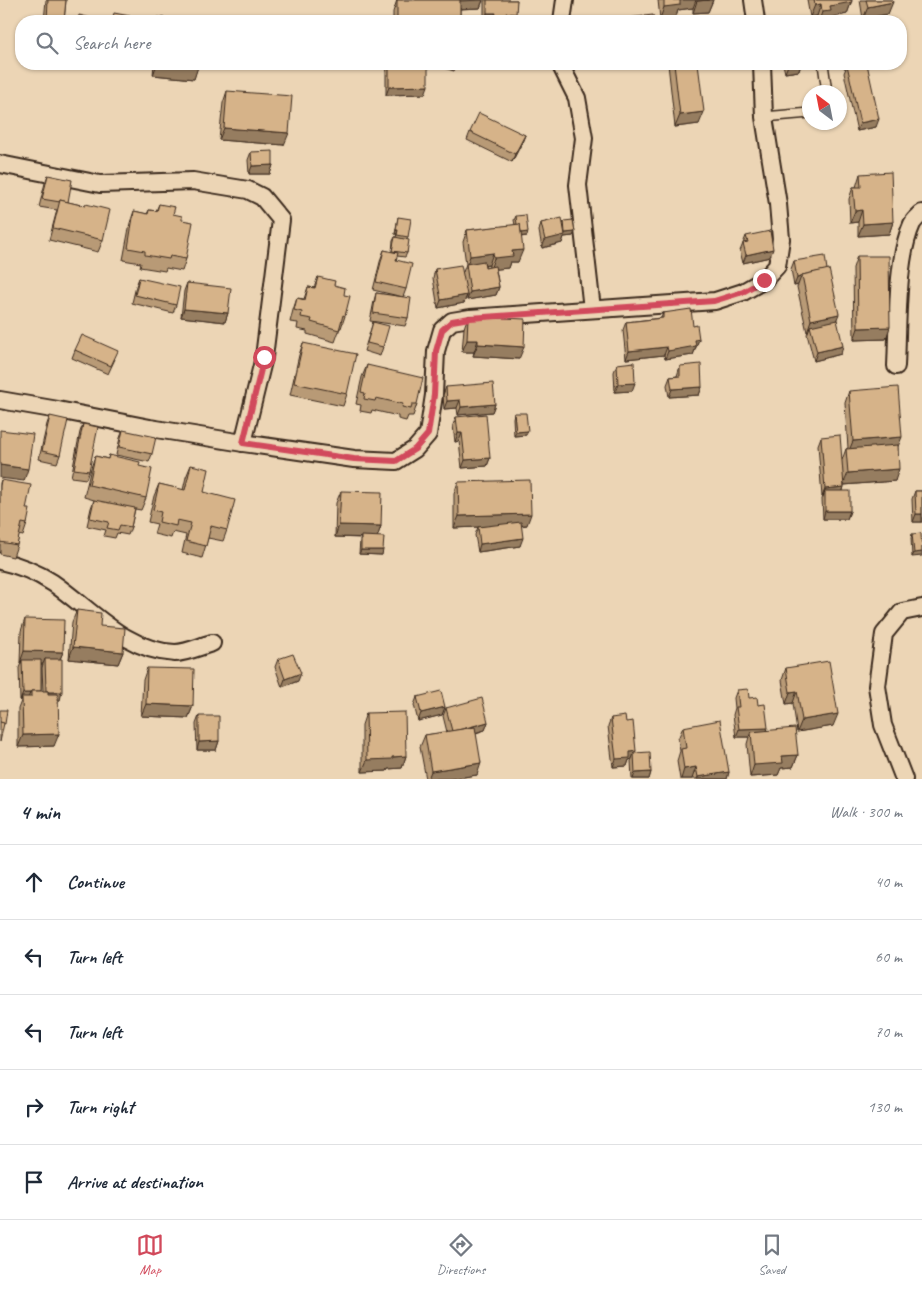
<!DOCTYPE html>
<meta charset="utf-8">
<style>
:root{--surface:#fff;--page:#f6f6f7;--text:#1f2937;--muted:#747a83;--line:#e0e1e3;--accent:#d1495b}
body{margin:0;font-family:Caveat,sans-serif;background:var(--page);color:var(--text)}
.compass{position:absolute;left:802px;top:85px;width:45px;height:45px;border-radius:50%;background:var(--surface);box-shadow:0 1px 4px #0004;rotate:328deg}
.stop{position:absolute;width:15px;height:15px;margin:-11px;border:4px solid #d1495b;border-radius:50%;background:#fff}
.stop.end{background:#d1495b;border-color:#fff;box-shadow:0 1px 5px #0008}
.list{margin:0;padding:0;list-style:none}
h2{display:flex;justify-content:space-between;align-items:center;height:65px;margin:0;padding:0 20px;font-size:21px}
h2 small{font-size:16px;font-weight:400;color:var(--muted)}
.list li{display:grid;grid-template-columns:32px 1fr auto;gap:15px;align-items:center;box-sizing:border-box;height:75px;padding:0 20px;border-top:1px solid var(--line)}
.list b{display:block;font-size:19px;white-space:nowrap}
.list em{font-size:16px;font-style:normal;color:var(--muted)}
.icon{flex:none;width:28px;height:28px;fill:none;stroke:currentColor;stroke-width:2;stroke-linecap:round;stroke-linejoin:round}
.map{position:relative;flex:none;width:922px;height:779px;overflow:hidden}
.search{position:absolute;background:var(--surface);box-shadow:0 1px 4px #0004;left:15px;right:15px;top:15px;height:55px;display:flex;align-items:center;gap:12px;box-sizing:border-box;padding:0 18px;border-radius:20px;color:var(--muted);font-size:19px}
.sheet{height:440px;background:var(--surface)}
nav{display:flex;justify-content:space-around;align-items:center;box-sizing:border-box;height:70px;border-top:1px solid var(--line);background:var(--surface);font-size:14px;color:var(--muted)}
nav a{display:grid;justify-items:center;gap:2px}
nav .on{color:var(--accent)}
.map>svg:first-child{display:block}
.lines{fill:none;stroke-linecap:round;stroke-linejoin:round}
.service-casing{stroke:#3b2a1e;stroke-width:12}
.minor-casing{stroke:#3b2a1e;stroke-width:20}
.service{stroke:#ecd5b5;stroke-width:9}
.minor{stroke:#ecd5b5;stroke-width:16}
.wall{fill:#b89a76;stroke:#3b2a1e;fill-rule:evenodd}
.shaded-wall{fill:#967d60;stroke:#3b2a1e}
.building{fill:#d6b389;stroke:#3b2a1e}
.route{stroke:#d1495b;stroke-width:6}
</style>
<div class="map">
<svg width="922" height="779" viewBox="0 0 922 779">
<rect width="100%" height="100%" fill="#ecd5b5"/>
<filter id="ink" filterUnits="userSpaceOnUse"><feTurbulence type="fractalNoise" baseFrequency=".02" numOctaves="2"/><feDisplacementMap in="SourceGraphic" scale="10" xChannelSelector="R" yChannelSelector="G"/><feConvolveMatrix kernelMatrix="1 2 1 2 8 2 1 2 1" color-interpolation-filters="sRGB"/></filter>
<g filter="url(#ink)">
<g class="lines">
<defs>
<g id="service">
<polyline points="823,64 827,92"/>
<polyline points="764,117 810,113"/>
</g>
<g id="minor">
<polyline points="753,0 756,21"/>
<polyline points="562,21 565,0"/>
<polyline points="560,64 577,98 584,138 578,185 592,309"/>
<polyline points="0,164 100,184 193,181 248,190 262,197 281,220 264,357 243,443"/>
<path d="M896,366C898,327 896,259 912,224C914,220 919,216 922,213"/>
<polyline points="0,400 58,410 150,428 243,443 354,459 396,461 415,449 428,434 434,395 436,351 442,330 452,321 470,318 715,301 743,292 764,280 777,266 781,239 778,204 764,117 762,64"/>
<path d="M0,561C19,565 36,572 53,583C91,609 125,651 175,653C186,653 201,646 212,643"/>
<polyline points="904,779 883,725 877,686 884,634 902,612 922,608"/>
</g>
</defs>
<use href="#service" class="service-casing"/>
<use href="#minor" class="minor-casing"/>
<use href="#service" class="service"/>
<use href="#minor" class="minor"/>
</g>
<g class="wall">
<polygon points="46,0 66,0 64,21 44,21"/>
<polygon points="397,0 483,0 480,8 460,9 460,21 393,21 393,12"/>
<polygon points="484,0 517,0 513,21 484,21"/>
<polygon points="658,0 713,0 708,12 693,13 693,8 678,10 676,17 660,19"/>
<polygon points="807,0 852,0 847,14 829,18 827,21 818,21 817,16 810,17"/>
<polygon points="860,0 892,0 888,14 863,19"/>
<polygon points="154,64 198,64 194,79 153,75"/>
<polygon points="389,64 425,94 386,95 386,71"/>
<polygon points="442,64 457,64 454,71 441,67"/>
<polygon points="668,64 698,64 699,124 675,127"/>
<polygon points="783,64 801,64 799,71 785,73"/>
<polygon points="844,64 867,64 876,127 857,131 844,73 846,68 844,68"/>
<polygon points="227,91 284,145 219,140 223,103"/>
<polygon points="470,132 525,135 512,162 467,140"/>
<polygon points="251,152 273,165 270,174 249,174 248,160"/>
<polygon points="860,174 893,222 889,234 858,236 858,222 850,223 849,199 853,187 856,187"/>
<polygon points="48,175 68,202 85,206 103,240 98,252 49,240 57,210 39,207 45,183"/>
<polygon points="159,204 182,220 186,259 182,271 166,268 165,271 140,267 141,263 123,260 130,223 134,211 147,214 149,210 156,211"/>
<path d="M516,216L527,236L521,237L518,262H510L508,268L496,269L499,287L496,295L467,300V295L464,303L438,308L433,278L435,269L463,272L466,264L463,242L467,230L515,225L514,220ZM489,265V267L485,268V266Z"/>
<polygon points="398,217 408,237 407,239 407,253 405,257 397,256 396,260 406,289 403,297 408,318 405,326 370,321 374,301 376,293 403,297 373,290 381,258 384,250 392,252 393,241 395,237 396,237 397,234 395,234"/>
<polygon points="564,221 573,236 564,237 562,243 542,248 539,231 541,223 563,224"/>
<polygon points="746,236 770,257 743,263 740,251"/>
<polygon points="857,256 886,339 854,340 853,268"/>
<polygon points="794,261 827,270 837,320 841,354 814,361 807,334 808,332 807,332 797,287 798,285 794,286 791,269"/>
<polygon points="318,277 334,285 344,295 345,316 341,328 340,328 335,342 307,334 307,331 297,329 298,323 290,322 293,310 297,298 304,299 308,287 314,288"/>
<polygon points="139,278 176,305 173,313 132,303 136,286"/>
<polygon points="187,283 228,313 225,322 181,317 184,291"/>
<polygon points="663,313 693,326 699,339 693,355 665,359 664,355 626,359 623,330 626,322 661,318"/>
<polygon points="468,316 519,359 473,356 474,352 462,352 464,328"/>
<polygon points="373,322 383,347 380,356 364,351"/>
<polygon points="303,343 347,394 343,406 290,395 299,355"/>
<polygon points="75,350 115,359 108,374 72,358"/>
<polygon points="617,364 632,391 615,392 614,372"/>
<polygon points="367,365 417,404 413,416 408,416 406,421 398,419 398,416 372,410 371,413 360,411 361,405 356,404 362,377"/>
<polygon points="680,366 702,387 699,395 669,397 667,385 670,377 677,376"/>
<polygon points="446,387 495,404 492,412 458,415 457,408 444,409 443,395"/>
<polygon points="849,391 898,448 895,481 844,485 843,491 850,511 847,519 823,519 822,499 823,497 822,497 818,445 821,437 842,460 846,449 848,448 845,403"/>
<polygon points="514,413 526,435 514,436 513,418"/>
<polygon points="50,416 60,455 57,463 39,459 47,424"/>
<polygon points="456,417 490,458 487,466 462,468 459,441 455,442 453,425"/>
<polygon points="83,424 89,471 86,479 71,477 80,432"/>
<polygon points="123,430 152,454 149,462 116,455 120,438"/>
<polygon points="109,455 139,466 146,498 141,510 135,509 131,527 128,535 117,533 115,538 104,536 106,530 87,526 91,508 94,500 84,497 91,468 95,456 108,459"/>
<polygon points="191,465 204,492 227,530 223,541 208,538 202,558 182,553 186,535 173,532 171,538 154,534 157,524 148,522 154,496 159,484 183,490 186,477"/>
<polygon points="1,480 26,509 27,524 23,536 19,535 17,545 13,557 0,554 0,483"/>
<polygon points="458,482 527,525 521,526 520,546 478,552 475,535 478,527 454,528 454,494"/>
<polygon points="341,491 381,526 377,537 382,555 359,554 360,540 361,538 335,537 336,503"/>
<polygon points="915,491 922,491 922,522 913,522 912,499"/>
<polygon points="912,534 922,540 912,557 911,538"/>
<polygon points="77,610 100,626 123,652 118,664 69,659 72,622"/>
<path d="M25,619L63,652L60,659V700H58L54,746L18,747V709L21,701H20L19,668L21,663H20L21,631ZM41,664H43L42,668L43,691H41Z"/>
<polygon points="278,659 298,681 282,687 275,667"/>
<polygon points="147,668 193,706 188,718 141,716 143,680"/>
<polygon points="786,668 833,726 797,732 793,703 786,704 782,680"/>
<polygon points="737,690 758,705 767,730 798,755 793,767 781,768 778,775 750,777 747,744 749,737 736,737 733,715 735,708 734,698"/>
<polygon points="417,697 445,707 442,715 418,721 414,705"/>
<polygon points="446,708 488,722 485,730 476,733 477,775 450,779 426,779 420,747 425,735 447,732 443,716"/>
<polygon points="366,713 406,756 402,768 388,769 387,771 362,772 362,725"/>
<polygon points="199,716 219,741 216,750 197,750 196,724"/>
<polygon points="611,718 626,722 635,753 651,772 649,779 632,779 631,761 632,759 629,760 627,766 613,767 608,726"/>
<polygon points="683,727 729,772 727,779 680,779 677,761 680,751 678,739"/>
</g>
<g class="shaded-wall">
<polygon points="483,0 480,8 455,9 458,1"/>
<polygon points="679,0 696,0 693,8 678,10 676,17 660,19 664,7"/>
<polygon points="709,0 713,0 708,12 693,13 697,1"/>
<polygon points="847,0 852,0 847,14 829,18 827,21 819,21 822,12 830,6"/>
<polygon points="893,2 888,14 863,19 868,7"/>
<polygon points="821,4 817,16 810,17 815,5"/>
<polygon points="487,13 496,13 493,21 484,21"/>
<polygon points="506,13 516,14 513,21 494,21 495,16"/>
<polygon points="157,64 165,64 198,67 194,79 153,75"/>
<polygon points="620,64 653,64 653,65 618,68"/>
<polygon points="794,64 801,64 799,71 785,73 788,65"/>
<polygon points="428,86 425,94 386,95 389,87"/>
<polygon points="704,112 699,124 675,127 680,115"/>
<polygon points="879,119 876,127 857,131 860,123"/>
<polygon points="224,128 289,133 284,145 219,140"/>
<polygon points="525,135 522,143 512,162 515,154"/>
<polygon points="273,165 270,174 249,174 252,166"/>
<polygon points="862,210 858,222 850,223 855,211"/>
<polygon points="893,222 889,234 858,236 863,224"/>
<polygon points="396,230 398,230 397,234 395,234"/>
<polygon points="528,232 527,236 516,237 518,233"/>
<polygon points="575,232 573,236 564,237 562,243 542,248 545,240 565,233"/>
<polygon points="773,249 770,257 743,263 746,255"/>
<polygon points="523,250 518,262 510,262 508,268 490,270 494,258 512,251"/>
<polygon points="493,253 489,265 466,268 470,256"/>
<polygon points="801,277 798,285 794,286 797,278"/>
<polygon points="499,287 496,295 467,300 470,292"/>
<polygon points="467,295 464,303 438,308 441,300"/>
<polygon points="184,309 228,313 225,322 181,317"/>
<polygon points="839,314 834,326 810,326 808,332 807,332 811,320"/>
<polygon points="890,327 886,339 854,340 858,328"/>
<polygon points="699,339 693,355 665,359 668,351 695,340"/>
<polygon points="467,340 478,340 474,352 462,352"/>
<polygon points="478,344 524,347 519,359 473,356"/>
<polygon points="843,346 841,354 814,361 817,352"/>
<polygon points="667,347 664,355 626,359 629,351"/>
<polygon points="635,383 632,391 615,392 618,384"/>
<polygon points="702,387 699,395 669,397 672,389"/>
<polygon points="460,400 457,408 444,409 447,401"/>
<polygon points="495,404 492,412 458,415 461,407"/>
<polygon points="528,431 526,435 514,436 516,432"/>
<polygon points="458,433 462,433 459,441 455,442"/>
<polygon points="902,437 897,449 848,453 853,441"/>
<polygon points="490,458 487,466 462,468 465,460"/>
<polygon points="0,465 28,469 24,481 0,478"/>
<polygon points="899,469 895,481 843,485 848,473"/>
<polygon points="844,487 841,496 825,491 823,497 822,497 825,489"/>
<polygon points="825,511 850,511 847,519 823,519"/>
<polygon points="531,514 527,525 454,528 459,516"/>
<polygon points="916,514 922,514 922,522 913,522"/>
<polygon points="339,525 381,526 377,538 335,537"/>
<polygon points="523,538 520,546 478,552 480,544"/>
<polygon points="361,550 383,550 382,555 359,554"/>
<polygon points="922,552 922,556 912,557 914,553"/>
<polygon points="73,647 123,652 118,664 69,659"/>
<polygon points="24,651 63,652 58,664 45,659 43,664 22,663 22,660 21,663 20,663"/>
<polygon points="301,673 298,681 282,687 285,679"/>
<polygon points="797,691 793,703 786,704 790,692"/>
<polygon points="46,692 62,692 60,700 43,700"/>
<polygon points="23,693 30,693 27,701 22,697 21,701 20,701"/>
<polygon points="146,704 193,706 188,718 141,716"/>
<polygon points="445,707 442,715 418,721 421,713"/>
<polygon points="838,714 833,726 797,732 802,720"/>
<polygon points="488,722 485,730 449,740 452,732"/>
<polygon points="768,728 765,736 751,732 749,737 736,737 739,729"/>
<polygon points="59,734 54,746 18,747 23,735"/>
<polygon points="219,741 216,750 197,750 199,742"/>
<polygon points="636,751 634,756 634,753 632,759 629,760 627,766 613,767 616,759 630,752"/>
<polygon points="798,755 793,767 781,768 778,775 750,777 754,765 782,756"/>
<polygon points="406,756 402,768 388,769 387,771 362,772 367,760 392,757"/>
<polygon points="481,763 477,775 450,779 428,779 431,771"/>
<polygon points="696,767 692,779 681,779 684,769"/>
<polygon points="651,772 649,779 633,779 635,773"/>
<polygon points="729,772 727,779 697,779 698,777"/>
</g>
<g class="building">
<polygon points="48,0 66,0 64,21 47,21"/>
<rect x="397" y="0" width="63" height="21"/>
<polygon points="487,0 517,0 516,14 506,13 506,16 495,16 496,13 487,13"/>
<polygon points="664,0 680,0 680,5 664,7"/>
<polygon points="697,0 709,0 697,1"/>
<polygon points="814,0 851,0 852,2 830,6 831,11 822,12 821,4 815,5"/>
<polygon points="866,0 892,0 893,2 868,7"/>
<polygon points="114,13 130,16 129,21 112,21"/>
<polygon points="79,15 91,18 91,21 78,21"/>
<polygon points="653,15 654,21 619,21 619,19"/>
<polygon points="157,17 200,21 157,21"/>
<polygon points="165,64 198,64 198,67"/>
<polygon points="389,64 428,64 428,86 389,87"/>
<polygon points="674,64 698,64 704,112 680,115"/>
<polygon points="854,64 867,64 879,119 860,123 847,65"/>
<polygon points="227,91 292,96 289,133 224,128"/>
<polygon points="479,113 525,135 515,154 470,132"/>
<polygon points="273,151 273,165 252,166 251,152"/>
<polygon points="891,172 893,222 863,224 862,210 855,211 853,187 861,187 860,174"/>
<polygon points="48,175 72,180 68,202 60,200 60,202 42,199"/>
<polygon points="60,200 85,206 86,204 110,210 103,240 53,228"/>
<polygon points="159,204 175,207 173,214 182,216 182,220 193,222 186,259 170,256 169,259 145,255 145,251 128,248 134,211 148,214 149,210 157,211"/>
<polygon points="526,215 528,232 521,233 520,224 517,225 516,216"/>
<polygon points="398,217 411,219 408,237 397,235 398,230 396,230"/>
<polygon points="562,218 565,235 545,240 541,223"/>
<polygon points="573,220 575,232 565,233 564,221"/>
<polygon points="520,224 523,250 512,251 513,256 494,258 493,253 470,256 467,230"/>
<polygon points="770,231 773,249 746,255 743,243 748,242 746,236"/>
<polygon points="395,237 409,240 407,253 392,251"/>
<polygon points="384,250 398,253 396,260 412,264 406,289 376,282"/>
<polygon points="825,256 827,270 802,275 801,277 797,278 794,261"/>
<polygon points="857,256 889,256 890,327 858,328"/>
<polygon points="484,261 485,268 495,266 499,287 470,292 466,264"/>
<polygon points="461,265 467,295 441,300 435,269"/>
<polygon points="829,269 839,314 811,320 802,275"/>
<polygon points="318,277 335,281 334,285 345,288 344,295 350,296 345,316 343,315 339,330 311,322 312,319 301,317 302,312 294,310 297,298 305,300 308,287 315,288"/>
<polygon points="139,278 180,287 176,305 135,295"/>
<polygon points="187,283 231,288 228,313 184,309"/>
<polygon points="376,293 411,298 408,318 373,313"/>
<polygon points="691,309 693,326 697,325 699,339 695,340 696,346 668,351 667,347 629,351 626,322 663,318 663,313"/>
<polygon points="468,316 525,319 524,347 478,344 478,340 467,340"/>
<polygon points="837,320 843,346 817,352 810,326"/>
<polygon points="373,322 389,326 383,347 367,343"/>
<polygon points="82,335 118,351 111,366 75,350"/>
<polygon points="303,343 356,354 347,394 294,383"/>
<polygon points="634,362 635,383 618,384 617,364"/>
<polygon points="701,364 702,387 672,389 670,377 680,376 680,366"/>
<polygon points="367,365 423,378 417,404 412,404 411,409 402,407 403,404 376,398 375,401 364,399 365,393 361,392"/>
<polygon points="493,383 495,404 461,407 460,400 447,401 446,387"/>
<polygon points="898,387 902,437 853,441 849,391"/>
<polygon points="514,413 526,413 528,431 516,432"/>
<polygon points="486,414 490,458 465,460 462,433 458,433 456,417"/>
<polygon points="50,416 68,420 60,455 42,451"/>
<polygon points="83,424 98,427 89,471 74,469"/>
<polygon points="0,430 33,434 28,469 0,465"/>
<polygon points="123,430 156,437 152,454 119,447"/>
<polygon points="840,435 844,487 825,489 821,437"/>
<polygon points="898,445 899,469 848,473 846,449"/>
<polygon points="109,455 140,462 139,466 152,469 146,498 89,485 95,456 108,459"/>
<polygon points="191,465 209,469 204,492 235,500 227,530 211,526 206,546 186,541 191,523 177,520 176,526 159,522 161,512 153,510 159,484 185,490"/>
<polygon points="1,480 31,485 26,509 30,509 27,524 22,523 17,545 0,542 0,486"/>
<polygon points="530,480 531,514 459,516 458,482"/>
<polygon points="341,491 382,492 381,526 339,525"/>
<rect x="825" y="491" width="25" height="20"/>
<polygon points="915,491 922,491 922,514 916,514"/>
<polygon points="94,500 135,508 131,527 120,525 118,530 107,528 109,522 90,518"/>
<polygon points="521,522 523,538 480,544 478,527"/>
<polygon points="921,533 922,552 914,553 912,534"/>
<polygon points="361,536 384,537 383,550 361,550"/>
<polygon points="77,610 101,613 100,626 125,628 123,652 73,647"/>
<polygon points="25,619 64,620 63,652 24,651"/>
<polygon points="293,654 301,673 285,679 278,659"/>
<polygon points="45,659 62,659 62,692 48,692 48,691 46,691"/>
<polygon points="22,660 41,660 41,691 31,691 30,693 23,693"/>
<polygon points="829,661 838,714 802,720 797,691 790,692 786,668"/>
<polygon points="147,668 194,669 193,706 146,704"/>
<polygon points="748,689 749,698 757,697 758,705 765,704 768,728 739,729 736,707 739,707 737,690"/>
<polygon points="31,691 48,691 48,694 58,694 59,734 23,735 22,697 31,697"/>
<polygon points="441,691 445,707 421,713 417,697"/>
<polygon points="482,698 488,722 462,729 452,731 446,708"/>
<polygon points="0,710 7,710 5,724 0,722"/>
<polygon points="405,712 406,756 392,757 392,759 367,760 366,713"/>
<polygon points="199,716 219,716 219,741 199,742"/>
<polygon points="625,716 626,722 633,721 636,751 630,752 630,758 616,759 611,718"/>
<polygon points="720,720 729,772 698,777 696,767 684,769 681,749 686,748 683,727"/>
<polygon points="0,722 4,723 0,742"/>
<polygon points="475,727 481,763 431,771 425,735"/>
<polygon points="795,728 798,755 782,756 783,763 754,765 751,732"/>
<polygon points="650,752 651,772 635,773 634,753"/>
</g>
</g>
<g class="lines" filter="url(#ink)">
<polyline class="route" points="264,357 243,443 354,459 396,461 415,449 428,434 434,395 436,351 442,330 452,321 470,318 714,301 743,292 764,280"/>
</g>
</svg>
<svg class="compass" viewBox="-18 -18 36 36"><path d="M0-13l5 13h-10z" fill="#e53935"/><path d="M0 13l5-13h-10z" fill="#747a83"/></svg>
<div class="stop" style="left:264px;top:357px"></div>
<div class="stop end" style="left:764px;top:280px"></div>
<div class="search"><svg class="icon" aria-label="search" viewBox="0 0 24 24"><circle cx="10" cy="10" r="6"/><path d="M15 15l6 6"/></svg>Search here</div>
</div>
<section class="sheet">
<h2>4 min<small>Walk · 300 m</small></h2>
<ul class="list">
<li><svg class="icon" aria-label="ahead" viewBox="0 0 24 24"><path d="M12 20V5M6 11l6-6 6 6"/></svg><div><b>Continue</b></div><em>40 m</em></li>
<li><svg class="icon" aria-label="left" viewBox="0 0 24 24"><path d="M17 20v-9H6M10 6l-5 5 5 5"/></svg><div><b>Turn left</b></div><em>60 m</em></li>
<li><svg class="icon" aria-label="left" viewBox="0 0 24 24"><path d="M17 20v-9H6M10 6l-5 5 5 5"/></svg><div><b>Turn left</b></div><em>70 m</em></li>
<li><svg class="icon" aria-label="right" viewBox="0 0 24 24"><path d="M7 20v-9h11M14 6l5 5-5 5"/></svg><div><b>Turn right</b></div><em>130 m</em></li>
<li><svg class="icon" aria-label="arrive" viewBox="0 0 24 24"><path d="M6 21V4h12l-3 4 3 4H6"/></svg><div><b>Arrive at destination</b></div></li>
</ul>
</section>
<nav>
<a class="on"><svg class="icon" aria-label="map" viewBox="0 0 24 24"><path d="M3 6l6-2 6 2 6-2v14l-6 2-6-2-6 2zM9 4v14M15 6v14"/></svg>Map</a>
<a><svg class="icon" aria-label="directions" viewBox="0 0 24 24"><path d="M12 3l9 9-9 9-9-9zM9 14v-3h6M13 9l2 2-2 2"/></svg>Directions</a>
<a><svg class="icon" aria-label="saved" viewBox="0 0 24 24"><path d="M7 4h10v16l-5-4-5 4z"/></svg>Saved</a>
</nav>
